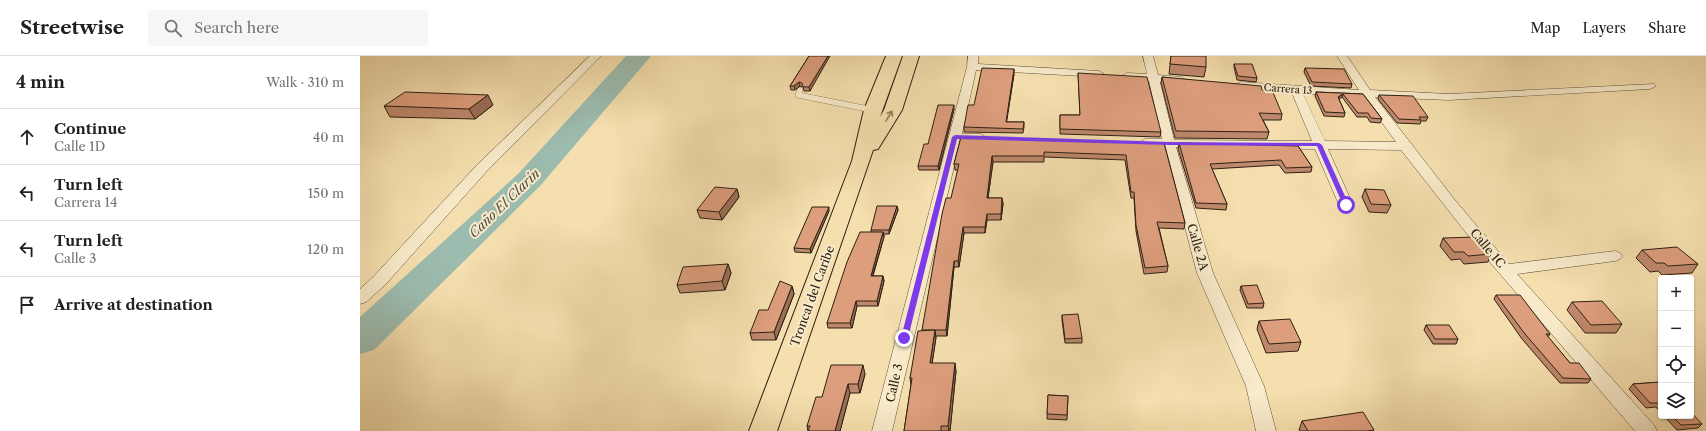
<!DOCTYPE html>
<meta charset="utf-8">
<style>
:root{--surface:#fff;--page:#f6f6f6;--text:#202124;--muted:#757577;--line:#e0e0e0}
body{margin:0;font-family:"Libre Caslon Text",serif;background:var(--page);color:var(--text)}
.controls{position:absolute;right:12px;bottom:12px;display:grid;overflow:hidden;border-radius:4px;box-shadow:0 1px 3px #0004}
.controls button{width:36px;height:36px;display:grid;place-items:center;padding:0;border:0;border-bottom:1px solid var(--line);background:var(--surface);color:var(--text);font:20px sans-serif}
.stop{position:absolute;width:12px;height:12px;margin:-9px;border:3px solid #7c3aed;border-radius:50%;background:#fff}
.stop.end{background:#7c3aed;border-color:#fff;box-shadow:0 1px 4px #0008}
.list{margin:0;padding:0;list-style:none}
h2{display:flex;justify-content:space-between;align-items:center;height:52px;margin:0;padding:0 16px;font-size:17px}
h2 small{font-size:13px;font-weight:400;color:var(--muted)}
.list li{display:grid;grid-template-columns:26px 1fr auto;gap:12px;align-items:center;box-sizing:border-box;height:56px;padding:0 16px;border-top:1px solid var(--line)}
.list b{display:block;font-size:15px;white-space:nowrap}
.list p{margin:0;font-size:13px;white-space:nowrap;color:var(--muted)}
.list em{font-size:13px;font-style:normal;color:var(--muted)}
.icon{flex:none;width:22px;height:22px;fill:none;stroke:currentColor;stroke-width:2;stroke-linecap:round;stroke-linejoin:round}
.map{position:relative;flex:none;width:1346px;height:375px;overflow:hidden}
header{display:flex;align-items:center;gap:24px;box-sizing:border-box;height:56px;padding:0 20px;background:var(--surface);border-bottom:1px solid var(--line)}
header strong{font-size:19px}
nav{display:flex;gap:22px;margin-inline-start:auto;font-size:14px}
.search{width:280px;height:36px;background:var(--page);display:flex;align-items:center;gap:10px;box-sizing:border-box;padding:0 14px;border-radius:4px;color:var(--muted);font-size:15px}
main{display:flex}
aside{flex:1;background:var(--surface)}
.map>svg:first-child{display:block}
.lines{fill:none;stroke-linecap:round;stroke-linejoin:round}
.river{fill:#9cbcaf;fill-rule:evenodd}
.lane-casing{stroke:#5f503a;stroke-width:6}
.street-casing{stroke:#5f503a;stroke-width:1}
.highway-casing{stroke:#2d2113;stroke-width:2}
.lane{stroke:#f8eaca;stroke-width:5.5}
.street{fill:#f8eaca;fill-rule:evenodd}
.highway{fill:#f5dfae;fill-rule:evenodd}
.wall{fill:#be886c;stroke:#2d2113}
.shaded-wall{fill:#9b6f58;stroke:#2d2113}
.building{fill:#dd9e7d;stroke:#2d2113}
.oneway{stroke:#918060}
.route{fill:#7c3aed}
.labels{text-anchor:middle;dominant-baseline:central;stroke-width:4;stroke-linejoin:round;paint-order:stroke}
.far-street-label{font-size:10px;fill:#2d2113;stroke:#f8eaca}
.street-label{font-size:12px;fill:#2d2113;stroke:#f8eaca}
.water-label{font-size:13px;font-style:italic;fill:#4e5042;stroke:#f8eaca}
</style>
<header>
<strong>Streetwise</strong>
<div class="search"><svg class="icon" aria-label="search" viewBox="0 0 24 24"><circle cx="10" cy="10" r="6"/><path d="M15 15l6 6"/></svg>Search here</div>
<nav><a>Map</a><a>Layers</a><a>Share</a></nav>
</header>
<main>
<aside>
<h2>4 min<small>Walk · 310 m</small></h2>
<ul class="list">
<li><svg class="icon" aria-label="ahead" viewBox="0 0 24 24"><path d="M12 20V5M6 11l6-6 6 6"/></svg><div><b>Continue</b><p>Calle 1D</p></div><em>40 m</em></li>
<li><svg class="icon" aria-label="left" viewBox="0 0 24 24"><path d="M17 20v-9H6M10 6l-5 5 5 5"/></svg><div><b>Turn left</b><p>Carrera 14</p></div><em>150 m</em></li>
<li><svg class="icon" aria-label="left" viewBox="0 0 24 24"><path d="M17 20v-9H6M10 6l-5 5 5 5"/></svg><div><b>Turn left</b><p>Calle 3</p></div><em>120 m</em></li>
<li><svg class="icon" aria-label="arrive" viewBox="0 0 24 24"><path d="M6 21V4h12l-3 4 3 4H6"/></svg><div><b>Arrive at destination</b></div></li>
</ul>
</aside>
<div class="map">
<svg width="1346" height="375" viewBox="0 0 1346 375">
<rect width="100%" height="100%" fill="#f5dfae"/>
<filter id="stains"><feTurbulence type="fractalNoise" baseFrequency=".005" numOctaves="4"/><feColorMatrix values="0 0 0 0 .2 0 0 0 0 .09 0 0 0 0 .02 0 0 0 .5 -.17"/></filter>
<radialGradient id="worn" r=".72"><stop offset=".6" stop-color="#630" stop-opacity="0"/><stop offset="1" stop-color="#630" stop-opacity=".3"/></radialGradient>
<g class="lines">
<polygon class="river" points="266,0 291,0 180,130 14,294 0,298 0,261 158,118"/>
<defs>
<polyline id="lane" points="440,34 438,39 513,54"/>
<g id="street">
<polygon points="230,0 241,0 126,116 25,229 6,246 0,248 0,233 13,221 116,110"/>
<polygon points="608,0 618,0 618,8 739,15 744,18 739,21 616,14 602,78 621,78 627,82 621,86 600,85 532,375 512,375 607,11"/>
<path d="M783,0H793L798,19L821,21L826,24L821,27L800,26L814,84L952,85L932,37L881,32L875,29L881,26L999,34L977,0H987L1010,34L1089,38L1294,28L1296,30L1290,33L1089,44L1015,41L1094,143L1149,208L1255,195L1260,197L1263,200L1260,203L1255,205L1157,218L1294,369L1297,375H1275L1122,197L1041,94L968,93L993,149L991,152H981L979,149L955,93L816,91L853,217L904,330L916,375H896L886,330L837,217L804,91H785L779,87L785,83H802L789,25L767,23L762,20L767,17L787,18ZM943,38L1003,40L1036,86L965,85Z"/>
</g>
<polygon id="highway" points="526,0 542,0 520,61 524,54 543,0 559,0 542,54 518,93 513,94 417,375 389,375 492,105 504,54"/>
</defs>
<use href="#lane" class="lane-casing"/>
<use href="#street" class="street-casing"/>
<use href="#highway" class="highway-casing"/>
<use href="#lane" class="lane"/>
<use href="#street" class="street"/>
<use href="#highway" class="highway"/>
</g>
<g class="wall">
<polygon points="449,0 450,35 444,35 443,31 440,30 435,34 431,34 430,30"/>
<polygon points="811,0 846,11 844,21 809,18"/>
<polygon points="874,8 897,22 896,26 877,24 874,11"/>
<polygon points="945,12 992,28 991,32 951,30 944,16"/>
<polygon points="718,17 801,76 800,81 700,78 700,59 720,59"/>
<polygon points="654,18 646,66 664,66 664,71 663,77 604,76 604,71 614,49"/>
<polygon points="802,21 902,34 922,58 921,64 903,64 909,76 907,83 815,82 801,27"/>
<polygon points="956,36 1003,38 1022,63 1020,67 1010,66 1007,61 997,61 982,41 979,43 985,57 984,61 964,60 955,40"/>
<polygon points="1019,39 1068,61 1066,65 1061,65 1060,68 1037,67 1018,43"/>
<polygon points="133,49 115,63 30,61 24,50"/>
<polygon points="594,53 579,114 559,114 558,110 568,88"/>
<polygon points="601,81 804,87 825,167 824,173 799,172 808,210 807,216 784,218 776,175 774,142 771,142 765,104 684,101 684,106 633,106 628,142 642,142 643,148 641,164 627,164 625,177 604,177 599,211 594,211 587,280 576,280 572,307 596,315 590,375 544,375 551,329 550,322 562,275 598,114 595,114 594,108"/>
<polygon points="819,87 938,90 952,111 951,116 925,117 919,109 852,113 867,148 866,154 836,152 818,93"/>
<polygon points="377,133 379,141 362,164 340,162 337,154"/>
<polygon points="1005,133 1031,149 1027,157 1009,156 1002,141"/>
<polygon points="537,150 538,154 529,178 524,178 524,181 513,220 523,220 524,225 518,250 497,250 492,272 468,272 467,267 511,176 511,174"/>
<polygon points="469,155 451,197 435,196 434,192"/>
<polygon points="1083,182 1131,198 1128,206 1104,208 1100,203 1091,204 1080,190"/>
<polygon points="1282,194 1338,208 1332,217 1302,219 1298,215 1290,216 1276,202"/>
<polygon points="368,208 371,217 365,234 320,237 317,229"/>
<polygon points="432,230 434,238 416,284 392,284 390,277 408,254"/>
<polygon points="881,230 904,247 903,252 887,252 880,234"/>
<polygon points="1136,239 1190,278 1188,281 1210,307 1231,323 1228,327 1200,327 1162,283 1134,243"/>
<polygon points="1212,246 1262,268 1256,277 1225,277 1207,254"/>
<polygon points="702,259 722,282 722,287 705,287 702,264"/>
<polygon points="899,265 941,286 938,295 906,297 897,273"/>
<polygon points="1066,269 1098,283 1096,288 1073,288 1064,274"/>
<polygon points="505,318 500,337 490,337 480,375 448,375 447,370 462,341"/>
<polygon points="1301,326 1301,357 1296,351 1286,352 1269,333 1273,328"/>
<polygon points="688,339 708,340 707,364 687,363"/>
<polygon points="1304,360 1331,360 1342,368 1338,372 1317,374"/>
<polygon points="942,365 1014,374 1013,375 940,375 939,374"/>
</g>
<g class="shaded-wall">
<polygon points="468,0 470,0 450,35 449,31"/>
<polygon points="654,13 654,18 646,70 646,66"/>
<polygon points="439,26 440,30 435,34 434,30"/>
<polygon points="983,38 982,41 977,45 978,41"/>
<polygon points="128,39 133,49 115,63 109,53"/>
<polygon points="594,49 594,53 579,114 578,110"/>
<polygon points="632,100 633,106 627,148 627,142"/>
<polygon points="377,133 379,141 362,164 359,156"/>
<polygon points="642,142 643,148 641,164 641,158"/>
<polygon points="537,150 538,154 529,178 529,174"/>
<polygon points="469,151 469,155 451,197 450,193"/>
<polygon points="627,158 627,164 625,177 625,171"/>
<polygon points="603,171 604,177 599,211 598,205"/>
<polygon points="523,176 524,181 511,225 511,220"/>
<polygon points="594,205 594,211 587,280 586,274"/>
<polygon points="368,208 371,217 365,234 362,225"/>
<polygon points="523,220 524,225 518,250 517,245"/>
<polygon points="432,230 434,238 416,284 414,276"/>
<polygon points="496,245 497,250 492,272 490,267"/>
<polygon points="575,274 576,282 571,315 570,307"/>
<polygon points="595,307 596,315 590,375 589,375 588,370"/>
<polygon points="503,309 505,318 500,337 498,328"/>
<polygon points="488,328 490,337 480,375 475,375"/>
</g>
<g class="building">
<polygon points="449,0 468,0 449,31 443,31 442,27 439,26 434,30 430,30"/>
<polygon points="811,0 846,0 846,11 810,8"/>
<polygon points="874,8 892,8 897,22 878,20"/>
<polygon points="622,12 654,13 646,66 664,66 663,73 604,71 608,49 614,49"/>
<polygon points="945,12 984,13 992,28 952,26"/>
<polygon points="718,17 787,21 801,76 700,73 700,59 720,59"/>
<polygon points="802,21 901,30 902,34 912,34 922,58 899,57 909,76 816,75"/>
<polygon points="45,36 128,39 109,53 24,50"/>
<polygon points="956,36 1003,38 1022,63 1011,62 1008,57 998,57 983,38 978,41 985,57 965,56"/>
<polygon points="1019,39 1053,40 1068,61 1059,61 1061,64 1039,63"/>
<polygon points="578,49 594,49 578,110 558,110 564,88 568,88"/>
<polygon points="601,81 804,87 825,167 797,166 808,210 785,212 776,169 774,136 771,136 766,99 684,96 684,100 632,100 627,142 642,142 641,158 627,158 625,171 603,171 598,205 594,205 586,274 562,274 582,158 586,142 591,142 599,108 594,108"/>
<polygon points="819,87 938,90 952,111 926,112 921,104 850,108 867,148 836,147"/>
<polygon points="355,131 377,133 359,156 337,154"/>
<polygon points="1005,133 1024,134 1031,149 1011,148"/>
<polygon points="517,150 537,150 529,174 511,174"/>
<polygon points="452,151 469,151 450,193 434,192"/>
<polygon points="500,176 523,176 511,220 523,220 517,245 496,245 490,267 467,267 487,206"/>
<polygon points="1116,181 1131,198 1108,200 1104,196 1094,196 1083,182"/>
<polygon points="1317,191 1338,208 1308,210 1304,207 1296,207 1282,194"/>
<polygon points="368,208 362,225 317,229 323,211"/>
<polygon points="420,225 432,230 414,276 390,277 399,254 408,254"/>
<polygon points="897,229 904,247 888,248 881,230"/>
<polygon points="1136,239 1160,239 1190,278 1186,278 1210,307 1219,307 1231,323 1203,322 1165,278"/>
<polygon points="1242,245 1262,268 1231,269 1212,246"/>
<polygon points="718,258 722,282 705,283 702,259"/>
<polygon points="930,263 941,286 909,288 899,265"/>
<polygon points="1066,269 1089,269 1098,283 1075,283"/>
<polygon points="575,274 570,307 595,307 588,370 581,370 581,375 544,375 552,322 550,322 558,275"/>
<polygon points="471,309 503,309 498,328 488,328 475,375 448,375 450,370 447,370 456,341 462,341"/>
<polygon points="1301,326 1301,348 1300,347 1290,347 1273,328"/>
<polygon points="688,339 708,340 707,359 687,358"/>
<polygon points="1003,356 1014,374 1007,375 948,375 942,365"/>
<polygon points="1331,356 1342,368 1321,369 1312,360 1331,360"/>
</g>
<defs><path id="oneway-shaft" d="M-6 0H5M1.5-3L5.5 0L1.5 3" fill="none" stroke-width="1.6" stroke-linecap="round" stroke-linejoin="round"/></defs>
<use class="oneway" href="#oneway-shaft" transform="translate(529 60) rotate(-59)"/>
<polygon class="route" points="595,79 809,86 959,87 962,89 989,149 986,151 983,149 957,90 809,89 597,83 548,282 544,285 541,282 592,81"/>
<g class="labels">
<g class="far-street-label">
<text transform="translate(928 33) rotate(4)">Carrera 13</text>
</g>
<g class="street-label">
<text transform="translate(838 191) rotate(74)">Calle 2A</text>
<text transform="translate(1128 192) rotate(50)">Calle 1C</text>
<text transform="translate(452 240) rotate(-70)">Troncal del Caribe</text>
<text transform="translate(534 327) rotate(-77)">Calle 3</text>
</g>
<g class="water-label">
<text transform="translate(144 147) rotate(-44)">Caño El Clarín</text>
</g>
</g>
<rect width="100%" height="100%" filter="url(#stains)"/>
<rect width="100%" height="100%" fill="url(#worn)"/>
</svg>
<div class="controls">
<button>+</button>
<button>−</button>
<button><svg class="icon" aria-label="locate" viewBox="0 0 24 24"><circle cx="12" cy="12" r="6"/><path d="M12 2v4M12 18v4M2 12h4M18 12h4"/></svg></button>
<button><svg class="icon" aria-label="layers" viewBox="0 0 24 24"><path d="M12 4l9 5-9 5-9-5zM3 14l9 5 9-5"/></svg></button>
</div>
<div class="stop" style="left:986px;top:149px"></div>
<div class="stop end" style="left:544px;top:282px"></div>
</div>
</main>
